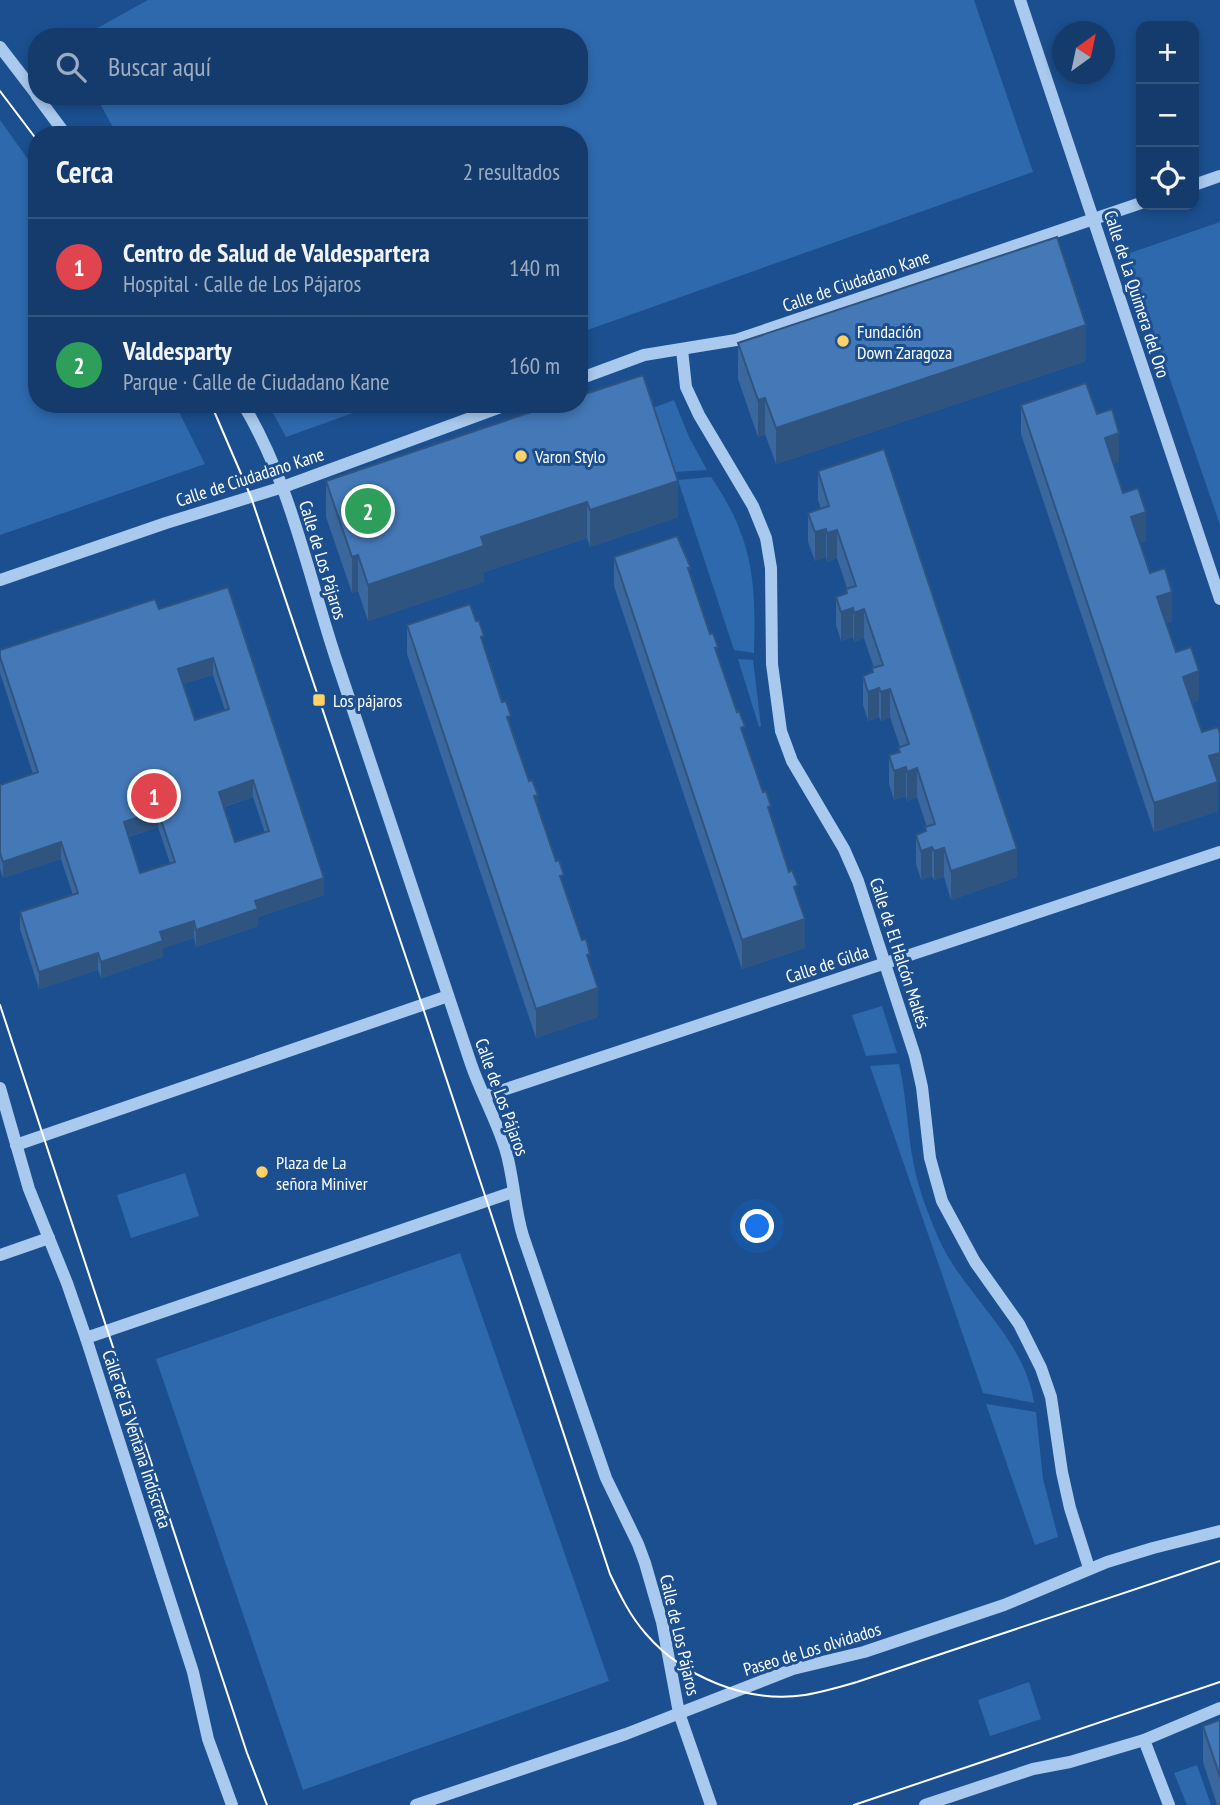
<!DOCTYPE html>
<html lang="es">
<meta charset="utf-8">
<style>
:root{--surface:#143b6b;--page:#1d4271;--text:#f1f3f6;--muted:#9dadc1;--line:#33557e;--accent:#ffd166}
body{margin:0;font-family:"PT Sans Narrow",sans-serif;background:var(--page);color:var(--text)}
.controls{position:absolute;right:21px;top:21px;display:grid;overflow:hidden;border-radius:14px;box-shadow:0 4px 10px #0003}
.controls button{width:63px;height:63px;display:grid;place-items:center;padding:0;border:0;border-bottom:2px solid var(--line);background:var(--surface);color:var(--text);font:35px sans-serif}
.compass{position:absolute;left:1052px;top:21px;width:63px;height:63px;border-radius:50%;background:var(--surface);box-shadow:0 4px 10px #0003;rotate:33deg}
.you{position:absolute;left:758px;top:1227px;width:24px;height:24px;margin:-18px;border:5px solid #fff;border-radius:50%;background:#1a73e8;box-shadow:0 0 0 10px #1a73e833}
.badge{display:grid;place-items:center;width:46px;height:46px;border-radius:50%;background:var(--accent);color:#fff;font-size:23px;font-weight:700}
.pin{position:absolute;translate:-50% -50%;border:4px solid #fff;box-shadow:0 2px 7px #0006}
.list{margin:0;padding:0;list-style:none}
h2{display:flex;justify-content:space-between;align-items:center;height:91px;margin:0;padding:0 28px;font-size:30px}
h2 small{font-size:23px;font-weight:400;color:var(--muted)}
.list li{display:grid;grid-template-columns:46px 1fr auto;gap:21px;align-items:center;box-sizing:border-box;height:98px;padding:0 28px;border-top:2px solid var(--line)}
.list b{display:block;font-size:26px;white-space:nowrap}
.list p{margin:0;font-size:23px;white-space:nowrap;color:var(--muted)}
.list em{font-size:23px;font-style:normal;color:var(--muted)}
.icon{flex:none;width:38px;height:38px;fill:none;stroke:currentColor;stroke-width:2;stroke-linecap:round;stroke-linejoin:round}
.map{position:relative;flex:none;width:1220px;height:1805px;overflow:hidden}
.search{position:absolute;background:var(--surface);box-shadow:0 4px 10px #0003;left:28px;top:28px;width:560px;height:77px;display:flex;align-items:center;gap:18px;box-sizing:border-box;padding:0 24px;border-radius:28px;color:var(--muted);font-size:26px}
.panel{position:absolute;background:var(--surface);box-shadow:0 4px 10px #0003;left:28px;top:126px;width:560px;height:287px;border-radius:28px}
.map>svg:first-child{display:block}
.green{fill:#2e69ad}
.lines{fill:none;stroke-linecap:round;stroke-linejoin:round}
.minor{stroke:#a9c9ee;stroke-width:12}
.tram{stroke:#fff;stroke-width:2}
.wall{fill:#3a679d;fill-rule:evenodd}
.shaded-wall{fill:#305480}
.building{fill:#4478b7;stroke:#305480;stroke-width:2;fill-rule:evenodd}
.poi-dot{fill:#ffd166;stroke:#1b4f8f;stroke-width:2.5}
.labels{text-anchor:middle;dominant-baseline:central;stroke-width:6;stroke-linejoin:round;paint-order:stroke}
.street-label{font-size:18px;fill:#fff;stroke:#1b4f8f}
.poi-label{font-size:18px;fill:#fff;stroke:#1b4f8f;text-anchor:start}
</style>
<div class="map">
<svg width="1220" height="1805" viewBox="0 0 1220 1805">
<rect width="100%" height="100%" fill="#1b4f8f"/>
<g class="green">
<polygon points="148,0 974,0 1033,172 579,333 579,135 117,135 96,96 579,96 579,37 81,37"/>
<polygon points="0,120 37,172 37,404 175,404 205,464 0,535"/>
<polygon points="1220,222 1220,525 1127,254"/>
<polygon points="674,400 689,437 707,470 674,472 653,408"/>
<polygon points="268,404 378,404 286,437"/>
<path d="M711,477C753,538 756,581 754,653L734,650L678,480Z"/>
<polygon points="738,659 753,660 761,726 759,727"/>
<polygon points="882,1006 897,1053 866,1056 852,1015"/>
<path d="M899,1064C907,1098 907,1132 914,1166C919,1190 928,1214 938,1237C963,1295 1025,1337 1034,1403L983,1393L870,1066Z"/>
<polygon points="185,1173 199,1216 131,1238 117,1195"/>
<polygon points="460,1253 609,1681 303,1790 156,1359"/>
<polygon points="986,1404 1036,1412 1043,1479 1058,1537 1035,1545"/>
<polygon points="1029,1682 1041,1719 990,1736 978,1700"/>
<polygon points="1197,1765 1211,1805 1187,1805 1174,1773"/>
</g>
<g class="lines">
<g class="minor">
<polyline points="1020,0 1220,599"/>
<polyline points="0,47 37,95"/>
<polyline points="37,96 66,135"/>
<polyline points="1194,185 1220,176"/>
<polyline points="682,350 686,387 699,415 753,506 766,538 771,568 772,664 781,731 792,761 844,849 858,881 915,1056 922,1087 930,1158 942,1201 975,1262 1019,1324 1041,1368 1051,1397 1062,1472 1070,1508 1089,1568"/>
<polyline points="579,379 644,355 736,340 1141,203"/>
<path d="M243,404C291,484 308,575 337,662C382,796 426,930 471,1064C481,1093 496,1119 505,1148C514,1176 514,1207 523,1236L606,1478L638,1544L645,1563L662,1622L679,1713L711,1805"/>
<polyline points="0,580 166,523 283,487 509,404"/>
<polyline points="0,1088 29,1189 67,1283 86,1338 193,1672 208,1739 232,1805"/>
<polyline points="485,1096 1220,852"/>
<polyline points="16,1145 448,996"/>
<polyline points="0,1255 49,1238"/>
<polyline points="86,1338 513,1192"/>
<polyline points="1144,1740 1169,1805"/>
<polyline points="416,1805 626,1734 793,1669 864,1652 1004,1605 1107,1562 1153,1548 1220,1531"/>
<polyline points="925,1805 1033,1769 1070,1762 1144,1740 1220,1708"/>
</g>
<g class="tram">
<polyline points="0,91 37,140"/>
<path d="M211,404L251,497L422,1005L610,1574C620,1595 630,1616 646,1634C683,1677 748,1704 805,1695C823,1692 840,1687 857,1682L1220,1561"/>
<polyline points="0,1005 247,1753 267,1805"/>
<polyline points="854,1805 1220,1682"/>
</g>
</g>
<g class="wall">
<polygon points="738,343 1086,361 776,464 765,434 758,437 738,379"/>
<polygon points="555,404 678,517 590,547 587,538 484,572 484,582 368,621 358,591 352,593 326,517 326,481"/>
<polygon points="1021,405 1097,414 1119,462 1113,464 1123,493 1146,541 1140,543 1150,573 1172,621 1166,623 1176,652 1199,700 1192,703 1202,732 1220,734 1220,782 1218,782 1218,811 1154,832 1021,434"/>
<polygon points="818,471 1017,877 951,900 944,877 934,880 932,876 921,880 916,864 916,835 925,832 925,827 927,827 917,797 907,801 906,796 894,800 889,784 889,755 898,752 898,748 900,747 890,717 881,721 879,717 868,721 863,705 863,676 872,672 872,668 874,668 864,638 854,642 853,637 841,641 836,625 836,597 846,593 846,589 847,588 837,558 827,562 826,557 815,561 808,542 808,513 821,509 818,500"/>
<polygon points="614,557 691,578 798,897 805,948 742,969 614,586"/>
<path d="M228,587L324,895L258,917V926L196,947L194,938L163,948V957L101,978L98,970L39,989L20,929V912L73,895L61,859L3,878L0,869V785L33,774L0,673V650L159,609ZM213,675L225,710L195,720L183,684ZM253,797L265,833L235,842L224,807ZM158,827L170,863L140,873L129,837Z"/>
<polygon points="476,621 590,965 598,1017 536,1038 407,654 407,625"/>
<polygon points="1220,1720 1220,1805 1217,1805 1203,1762 1203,1726"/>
</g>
<g class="shaded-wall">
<polygon points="1086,325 1086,361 776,464 776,428"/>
<polygon points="765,398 765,434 758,437 758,400"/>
<polygon points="1119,433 1119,462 1105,467 1105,438"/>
<polygon points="678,481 678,517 590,547 590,510"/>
<polygon points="587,502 587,538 484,572 484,582 368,621 368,585 481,537"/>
<polygon points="1146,512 1146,541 1131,546 1131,517"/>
<polygon points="826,529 826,557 815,561 815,532"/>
<polygon points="837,530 837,558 827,562 827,533"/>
<polygon points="358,555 358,591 352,593 352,557"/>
<polygon points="1172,592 1172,621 1157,626 1157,597"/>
<polygon points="853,608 853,637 841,641 841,612"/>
<polygon points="864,609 864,638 854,642 854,613"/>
<polygon points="213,658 213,675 178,686 178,669"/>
<polygon points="1199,671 1199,700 1183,706 1183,677"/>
<polygon points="879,688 879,717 868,721 868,692"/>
<polygon points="890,689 890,717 881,721 881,692"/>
<polygon points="1220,753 1220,782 1218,782 1218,811 1154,832 1154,803 1209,756"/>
<polygon points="906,767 906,796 894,800 894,771"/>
<polygon points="917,768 917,797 907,801 907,772"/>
<polygon points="253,780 253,797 219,808 219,792"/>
<polygon points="538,795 538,824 534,796"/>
<polygon points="158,811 158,827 124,838 124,822"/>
<polygon points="61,842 61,859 3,878 3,862"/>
<polygon points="932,847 932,876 921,880 921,851"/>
<polygon points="944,848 944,877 934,880 934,851"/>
<polygon points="1017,849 1017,877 951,900 951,871"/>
<polygon points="324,878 324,895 258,917 258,926 196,947 196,930 255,901"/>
<polygon points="805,919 805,948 742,969 742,940"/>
<polygon points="194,921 194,938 163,948 163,957 101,978 101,962 160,932"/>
<polygon points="98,953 98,970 39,989 39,972"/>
<polygon points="598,988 598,1017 536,1038 536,1009"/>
</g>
<g class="building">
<polygon points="1057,237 1086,325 776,428 765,398 758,400 738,343"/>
<polygon points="643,375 678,481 590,510 587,502 481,537 484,546 368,585 358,555 352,557 326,481 555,404 579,404 579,396"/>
<polygon points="1086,383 1097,414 1112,409 1119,433 1105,438 1123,493 1138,488 1146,512 1131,517 1150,573 1165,568 1172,592 1157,597 1176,652 1191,647 1199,671 1183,677 1202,732 1218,727 1220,734 1220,753 1209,756 1218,782 1154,803 1021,405"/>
<polygon points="884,449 1017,849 951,871 944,848 934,851 932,847 921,851 916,835 926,831 925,827 935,824 917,768 907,772 906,767 894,771 889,755 900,752 898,748 909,744 890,689 881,692 879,688 868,692 863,676 873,672 872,668 883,665 864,609 854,613 853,608 841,612 836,597 847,593 846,589 856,586 837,530 827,533 826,529 815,532 808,513 829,506 818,471"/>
<polygon points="677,536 691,568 688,568 710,634 713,633 718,647 715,648 737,712 739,711 745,726 741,728 763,792 766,791 771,806 768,807 789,872 792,870 798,885 794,887 805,919 742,940 614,557"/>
<path d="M228,587L324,878L255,901L258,909L196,930L194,921L160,932L163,941L101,962L98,953L39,972L20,912L78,893L61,842L3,862L0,853V785L38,772L0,657V650L155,599L159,609ZM213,658L229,709L195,720L178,669ZM253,780L269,831L235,842L219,792ZM158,811L175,862L140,873L124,822Z"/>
<polygon points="470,604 476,621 479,621 484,636 481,637 502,702 506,701 511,716 507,717 529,781 532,780 538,795 534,796 556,861 559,860 564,875 560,876 582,940 586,939 590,954 587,955 598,988 536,1009 407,625"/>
<polygon points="1220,1720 1220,1777 1203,1726"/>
</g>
<g class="poi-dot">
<circle cx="843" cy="341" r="7"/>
<circle cx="521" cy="456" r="7"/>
<rect x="312" y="693" width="14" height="14" rx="3.5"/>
<circle cx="262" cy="1172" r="7"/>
</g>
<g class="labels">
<g class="street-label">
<text transform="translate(856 281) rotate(-19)">Calle de Ciudadano Kane</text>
<text transform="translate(1137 294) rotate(72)">Calle de La Quimera del Oro</text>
<text transform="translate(250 477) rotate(-18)">Calle de Ciudadano Kane</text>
<text transform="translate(323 560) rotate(73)">Calle de Los Pájaros</text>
<text transform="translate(900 953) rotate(72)">Calle de El Halcón Maltés</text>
<text transform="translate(827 964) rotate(-18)">Calle de Gilda</text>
<text transform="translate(502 1097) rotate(70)">Calle de Los Pájaros</text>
<text transform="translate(137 1439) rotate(72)">Calle de La Ventana Indiscreta</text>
<text transform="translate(680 1635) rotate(77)">Calle de Los Pájaros</text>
<text transform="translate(812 1649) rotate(-17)">Paseo de Los olvidados</text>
</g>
<g class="poi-label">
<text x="857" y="331">Fundación<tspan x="857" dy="21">Down Zaragoza</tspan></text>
<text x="535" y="456">Varon Stylo</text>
<text x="333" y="700">Los pájaros</text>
<text x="276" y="1162">Plaza de La<tspan x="276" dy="21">señora Miniver</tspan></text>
</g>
</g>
</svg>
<div class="controls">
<button>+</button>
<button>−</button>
<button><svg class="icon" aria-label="locate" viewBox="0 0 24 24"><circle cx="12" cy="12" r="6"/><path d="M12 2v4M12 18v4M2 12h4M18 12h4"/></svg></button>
</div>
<svg class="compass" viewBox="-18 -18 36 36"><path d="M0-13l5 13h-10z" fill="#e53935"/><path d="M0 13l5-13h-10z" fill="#9dadc1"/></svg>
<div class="you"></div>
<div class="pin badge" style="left:154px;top:796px;background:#e0444e">1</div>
<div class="pin badge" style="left:368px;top:511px;background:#2e9e5b">2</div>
<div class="search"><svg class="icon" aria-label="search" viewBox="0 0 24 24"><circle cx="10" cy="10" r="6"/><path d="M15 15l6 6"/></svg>Buscar aquí</div>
<section class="panel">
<h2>Cerca<small>2 resultados</small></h2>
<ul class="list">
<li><span class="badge" style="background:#e0444e">1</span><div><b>Centro de Salud de Valdespartera</b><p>Hospital · Calle de Los Pájaros</p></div><em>140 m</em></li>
<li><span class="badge" style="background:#2e9e5b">2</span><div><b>Valdesparty</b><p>Parque · Calle de Ciudadano Kane</p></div><em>160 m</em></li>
</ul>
</section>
</div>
